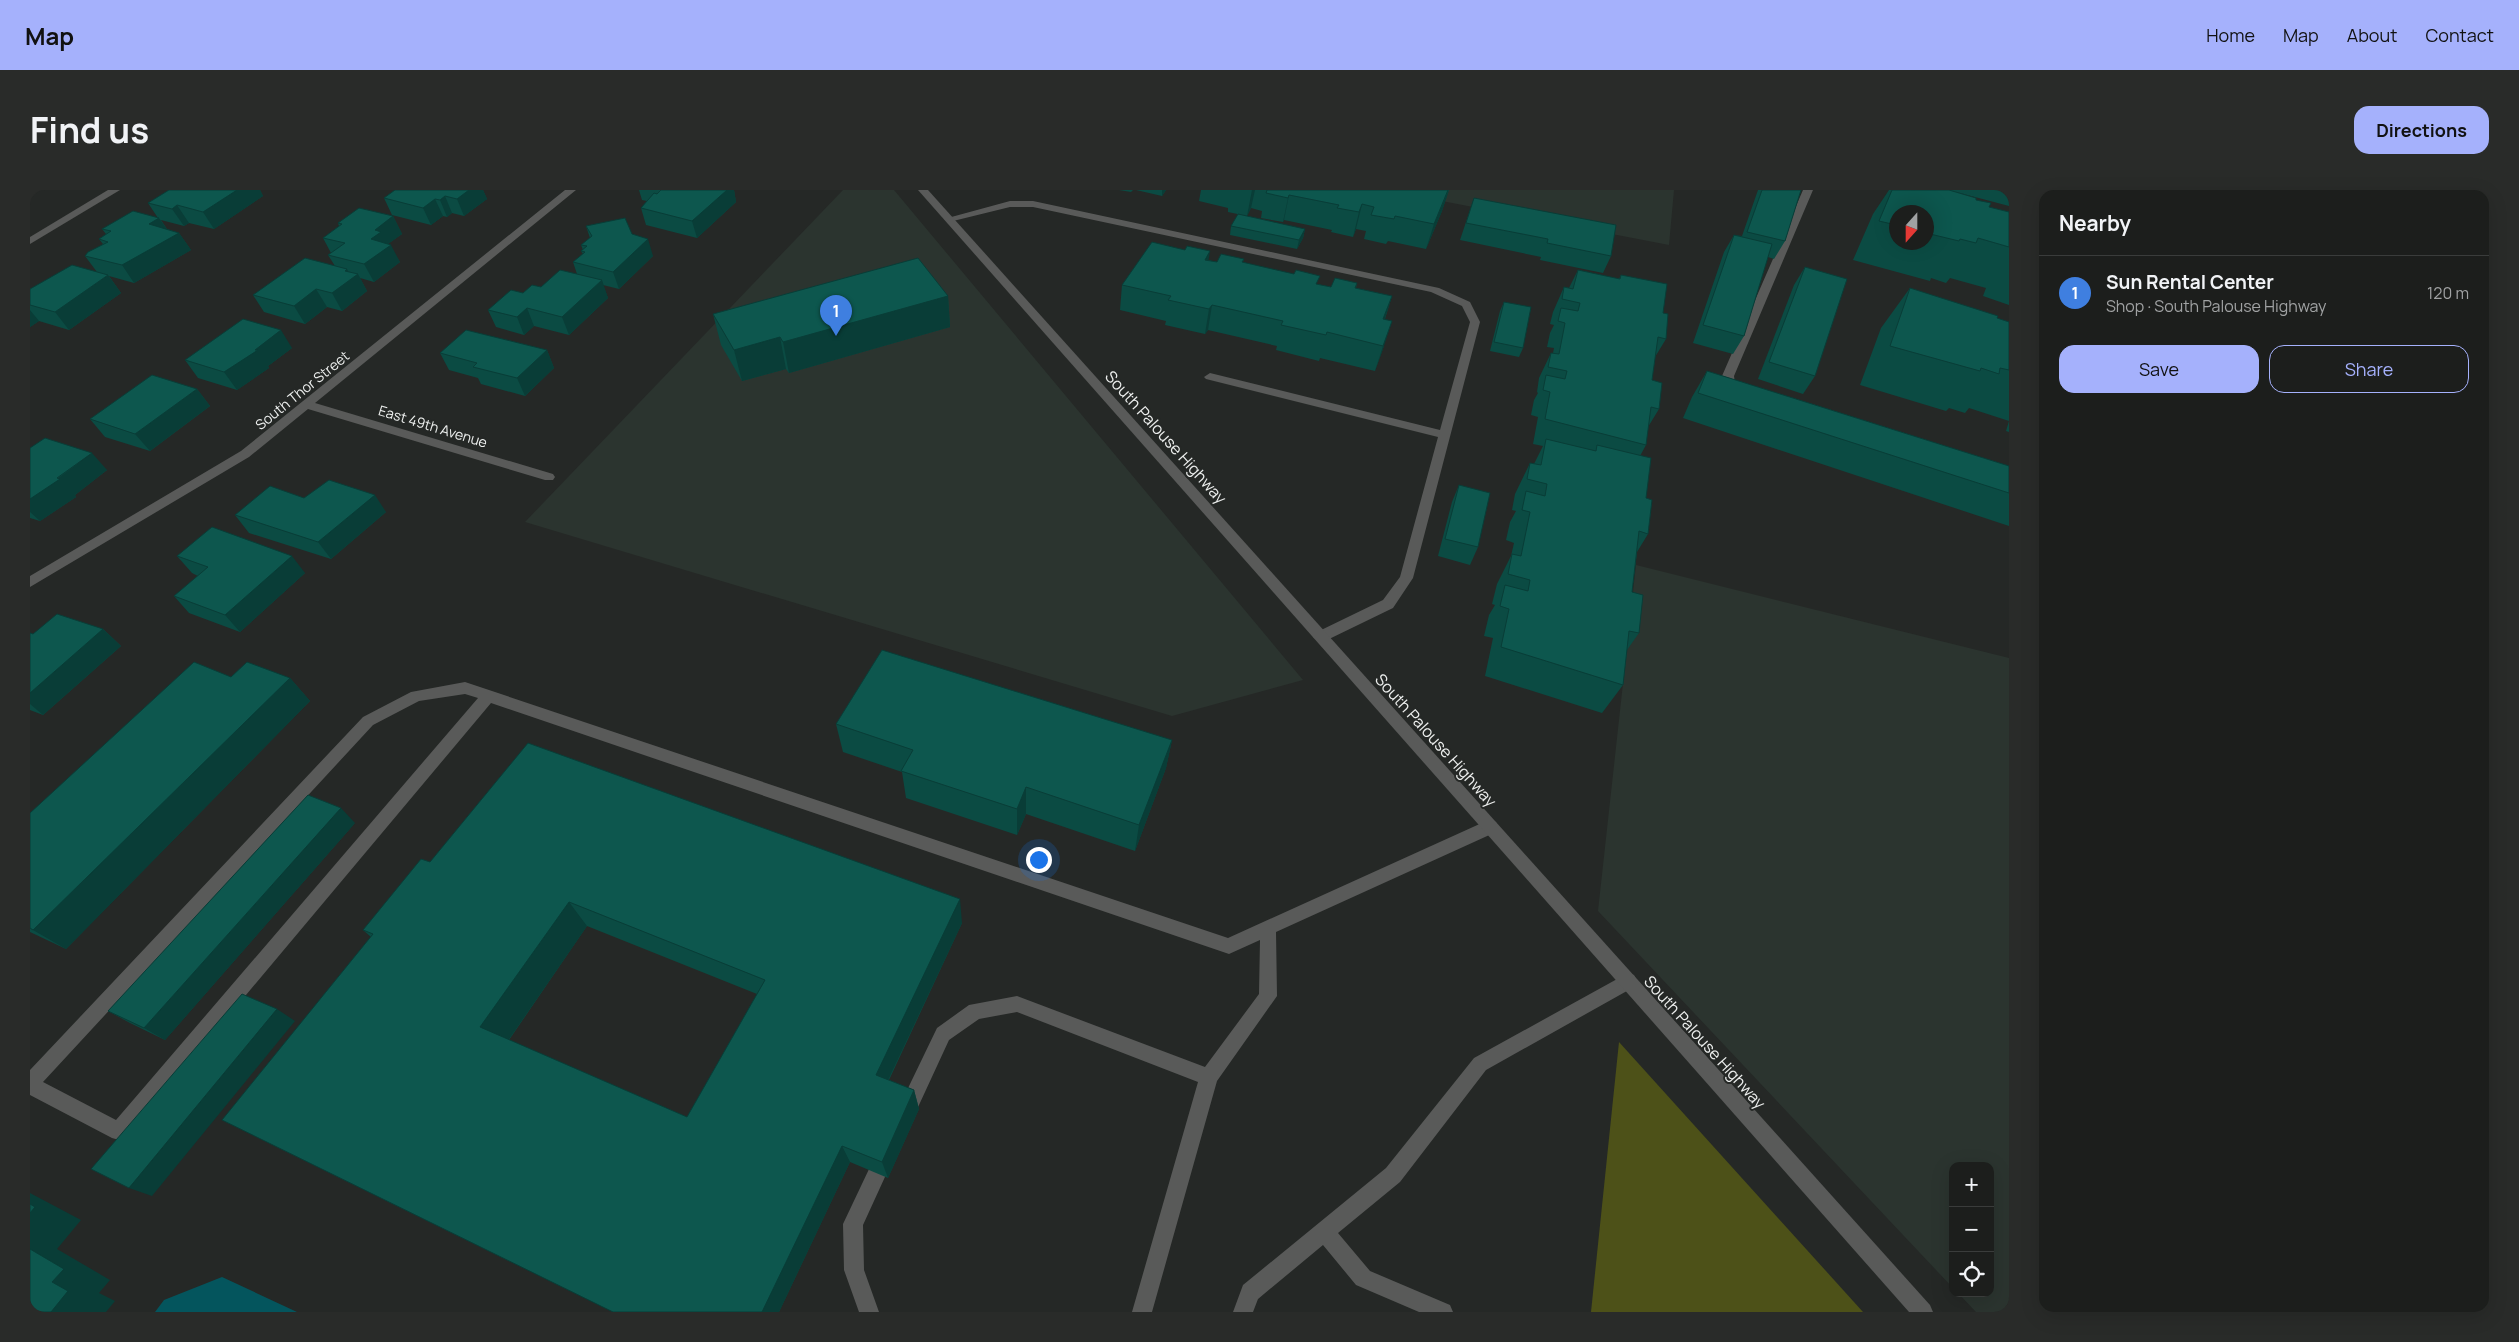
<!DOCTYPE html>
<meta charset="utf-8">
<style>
:root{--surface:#1c1e1c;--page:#292b29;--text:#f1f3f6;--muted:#a0a2a3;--line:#3a3c3b;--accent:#a5b1fc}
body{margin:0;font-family:Manrope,sans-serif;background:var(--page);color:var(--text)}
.controls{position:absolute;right:15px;bottom:15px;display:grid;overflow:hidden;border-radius:10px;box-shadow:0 5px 20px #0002}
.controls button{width:45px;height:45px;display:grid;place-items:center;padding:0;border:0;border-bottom:1px solid var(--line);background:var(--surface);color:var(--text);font:25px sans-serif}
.compass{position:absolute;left:1859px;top:15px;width:45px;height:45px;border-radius:50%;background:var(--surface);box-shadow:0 5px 20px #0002;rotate:201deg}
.you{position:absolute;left:1008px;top:669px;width:18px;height:18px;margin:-12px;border:4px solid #fff;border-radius:50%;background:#1a73e8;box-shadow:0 0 0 8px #1a73e833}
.badge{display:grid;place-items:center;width:32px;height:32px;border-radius:50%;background:var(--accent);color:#fff;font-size:16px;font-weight:700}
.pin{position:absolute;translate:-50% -41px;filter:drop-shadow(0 1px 2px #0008)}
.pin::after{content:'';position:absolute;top:26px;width:18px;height:15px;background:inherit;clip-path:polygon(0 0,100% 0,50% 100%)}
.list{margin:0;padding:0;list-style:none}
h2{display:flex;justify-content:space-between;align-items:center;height:65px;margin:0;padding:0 20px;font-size:21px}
h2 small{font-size:16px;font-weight:400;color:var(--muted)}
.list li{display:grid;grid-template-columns:32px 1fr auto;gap:15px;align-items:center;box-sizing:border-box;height:75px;padding:0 20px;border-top:1px solid var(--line)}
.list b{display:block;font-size:19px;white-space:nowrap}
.list p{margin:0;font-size:16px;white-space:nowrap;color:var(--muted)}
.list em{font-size:16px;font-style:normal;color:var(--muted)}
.actions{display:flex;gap:10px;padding:15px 20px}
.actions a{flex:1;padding:11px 0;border:1px solid var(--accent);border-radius:15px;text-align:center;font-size:18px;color:var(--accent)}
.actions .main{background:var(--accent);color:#111}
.icon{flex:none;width:28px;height:28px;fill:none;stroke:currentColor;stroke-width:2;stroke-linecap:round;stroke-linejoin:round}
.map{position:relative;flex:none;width:1979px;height:1122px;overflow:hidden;border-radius:15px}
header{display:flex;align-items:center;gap:30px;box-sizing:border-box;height:70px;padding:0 25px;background:var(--accent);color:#111}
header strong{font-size:24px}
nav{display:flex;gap:28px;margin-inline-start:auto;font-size:18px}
.intro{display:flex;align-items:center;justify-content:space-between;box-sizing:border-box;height:120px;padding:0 30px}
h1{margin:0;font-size:35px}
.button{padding:12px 22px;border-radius:15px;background:var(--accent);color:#111;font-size:18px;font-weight:700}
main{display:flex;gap:30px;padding:0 30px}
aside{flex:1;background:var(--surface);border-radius:15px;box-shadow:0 5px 20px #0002}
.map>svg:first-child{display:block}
.built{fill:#2b342f}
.green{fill:#4d5118}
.water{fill:#04555d}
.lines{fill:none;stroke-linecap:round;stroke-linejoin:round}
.service{fill:#595a59;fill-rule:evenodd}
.minor{fill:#595a59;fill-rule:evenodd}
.tertiary{fill:#595a59;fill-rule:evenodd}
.wall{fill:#0b4b43;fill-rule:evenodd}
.shaded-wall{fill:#093d37}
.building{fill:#0d574e;stroke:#093d37;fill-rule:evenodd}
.labels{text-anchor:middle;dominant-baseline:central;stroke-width:4;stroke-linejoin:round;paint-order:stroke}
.far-street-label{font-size:14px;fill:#edefee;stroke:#252826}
.street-label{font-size:16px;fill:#edefee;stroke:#252826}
</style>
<header>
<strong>Map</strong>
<nav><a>Home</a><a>Map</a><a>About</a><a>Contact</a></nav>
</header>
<div class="intro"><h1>Find us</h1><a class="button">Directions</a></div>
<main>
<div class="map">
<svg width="1979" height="1122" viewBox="0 0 1979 1122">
<rect width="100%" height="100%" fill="#252826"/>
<g class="built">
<polygon points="813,0 864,0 1273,490 1142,526 495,332"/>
<polygon points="1355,0 1644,0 1639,55"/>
<polygon points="1606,375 1979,468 1979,1122 1946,1122 1928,1103 1960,1103 1960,976 1923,976 1923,1098 1568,721"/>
</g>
<polygon class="green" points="1589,852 1833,1122 1561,1122"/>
<polygon class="water" points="192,1087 267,1122 125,1122 134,1110"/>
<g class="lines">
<g class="service">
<path d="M1773,0H1783L1704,186L1705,194L1714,205L1708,209C1698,206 1693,195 1692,186Z"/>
<polygon points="980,11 1003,11 1409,98 1440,112 1450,132 1383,388 1363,418 1295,451 1290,452 1283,447 1285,443 1353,410 1370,387 1408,247 1176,189 1174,187 1180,183 1410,240 1440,132 1432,116 1401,102 1003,17 980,17 919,32 914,29"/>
<path d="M435,492L1198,748L1454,632L1460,630L1466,632L1468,637L1466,642L1246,742L1247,806L1187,891L1122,1122H1102L1168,892L987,822L949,829L919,850L883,928L876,930L869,928L867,921L907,838L939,815L987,806L1175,877L1229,804L1230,750L1199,764L461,513L96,948L89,950L82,948L0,905V880L333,527L381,502ZM435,504L448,508L86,930L13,892L343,535L389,511Z"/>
<polygon points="1598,783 1604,785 1607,791 1604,797 1456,880 1370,992 1308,1043 1340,1081 1420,1115 1423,1122 1389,1122 1326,1095 1293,1055 1228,1109 1223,1122 1203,1122 1213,1095 1356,978 1444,868"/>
<polygon points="856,956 863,958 865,965 833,1035 834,1080 849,1122 829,1122 814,1080 813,1034 849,958"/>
</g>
<g class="minor">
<polygon points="78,0 90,0 0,54 0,47"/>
<polygon points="535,0 546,0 285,213 523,284 525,287 523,290 515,290 278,219 219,267 0,397 0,386 211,261"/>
</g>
<polygon class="tertiary" points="888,0 898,0 1900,1115 1903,1122 1879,1122"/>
</g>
<g class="wall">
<polygon points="139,0 230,0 233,6 184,39 159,33 154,36 131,30 137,39 149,43 161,60 104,93 79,86 91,103 39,140 9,131 0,137 0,99 67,82 55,66 73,54 69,49 76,44 72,39 128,28 118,13"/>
<polygon points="365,0 453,0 457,9 434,26 422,23 417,27 413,26 401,35 362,25 354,8"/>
<polygon points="609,0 704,0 706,12 667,48 616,35 611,18 617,11 612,10"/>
<polygon points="1089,0 1103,0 1101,2"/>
<polygon points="1106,0 1136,0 1132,6"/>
<polygon points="1171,0 1419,0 1412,21 1396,59 1358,51 1356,54 1334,49 1336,41 1326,39 1323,47 1301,42 1302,40 1254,30 1253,32 1231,28 1232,21 1221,18 1217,26 1198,22 1198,18 1169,11"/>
<polygon points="1728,0 1771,0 1755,51 1744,69 1738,67 1714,146 1703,164 1663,153 1694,62 1704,45 1712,46"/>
<path d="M1859,0H1979V16L1926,2L1946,10L1959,17L1979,22V115L1953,106L1956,98L1920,88L1916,93L1901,88L1900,91L1823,70L1843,24ZM1866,22H1896V52H1866Z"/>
<polygon points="1444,8 1581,66 1573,83 1510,70 1511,67 1430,50"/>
<polygon points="363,26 372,44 358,54 370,72 344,92 330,88 337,101 312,121 297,117 275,134 234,122 223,105 305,76 298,65 301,63 293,48 309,36 308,33"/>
<polygon points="556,36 602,44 623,66 589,99 573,95 578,108 539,145 504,136 494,145 466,137 458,120 493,103 511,97 547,84 543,72 553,64 551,61 553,60 551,55 560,48"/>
<polygon points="1201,36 1275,39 1273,48 1267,59 1200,45"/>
<polygon points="1214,69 1213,72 1287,94 1301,97 1327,93 1326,98 1362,106 1355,129 1354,156 1345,181 1290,168 1289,171 1246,160 1247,156 1178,140 1175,144 1135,135 1136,131 1090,120 1092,95 1178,70 1187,72"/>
<polygon points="1775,77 1785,186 1773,204 1728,189 1764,95"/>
<polygon points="1548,80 1589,89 1591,85 1633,123 1636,149 1625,167 1622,190 1629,219 1618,237 1616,255 1610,266 1616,308 1618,344 1607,362 1602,402 1609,443 1597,460 1593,495 1572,523 1455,486 1463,448 1454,446 1459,425 1465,415 1462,414 1467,394 1481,366 1484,353 1476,350 1480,332 1486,321 1482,320 1485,304 1500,273 1504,274 1513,256 1503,254 1508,227 1501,225 1504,210 1508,203 1507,202 1509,188 1521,163 1523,163 1524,158 1517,157 1520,143 1524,135 1520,134 1523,122 1534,97 1539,98"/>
<polygon points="1880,98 1979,132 1979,231 1939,218 1935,223 1919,218 1916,221 1830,195 1851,138"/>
<polygon points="918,106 920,137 759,183 756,179 712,191 691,155 683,124"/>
<polygon points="1474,112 1493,158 1489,167 1460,161 1470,121"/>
<polygon points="262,158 238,176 239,178 207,200 168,188 155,170"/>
<polygon points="517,160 524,178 495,206 451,194 448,188 419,180 410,163"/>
<polygon points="1677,181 1979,276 1979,336 1653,228 1662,207"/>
<polygon points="167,199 180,216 120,261 75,247 60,229"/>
<polygon points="1979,231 1979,242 1976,241"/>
<polygon points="0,258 77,280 45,305 46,307 10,331 0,328"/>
<polygon points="1429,295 1448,357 1440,375 1408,366 1422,312"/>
<polygon points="274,308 356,322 301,369 219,343 205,325"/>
<polygon points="147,366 275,383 210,442 159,423 144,406 168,386 162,383"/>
<polygon points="73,439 91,456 13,525 0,520 0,443 3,444"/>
<polygon points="260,488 280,511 36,759 0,742 0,623"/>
<polygon points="806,534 1142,550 1136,578 1105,661 996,624 987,645 876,608 872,582 813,562"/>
<polygon points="325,633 135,850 100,833 78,821"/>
<path d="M400,672L932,733L859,890L884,900L889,919L858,988L820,972L749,1122H583L341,747L333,740ZM557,736L727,804L657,927L479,850Z"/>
</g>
<g class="shaded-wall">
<polygon points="207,0 230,0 233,6 184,39 173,22"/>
<polygon points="439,0 453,0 457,9 434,26 427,9"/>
<polygon points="697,0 704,0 706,12 667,48 662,31"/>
<polygon points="1132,0 1136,0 1132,6"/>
<polygon points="1222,0 1225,0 1221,18 1217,26"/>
<polygon points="1419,0 1412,21 1396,59 1404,34"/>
<polygon points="1259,5 1254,30 1253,32 1258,8"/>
<polygon points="415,6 422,23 417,27 410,10"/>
<polygon points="405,9 413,26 401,35 393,18"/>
<polygon points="1332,14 1326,39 1323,47 1329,22"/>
<polygon points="147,15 159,33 154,36 142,19"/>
<polygon points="363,26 372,44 358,54 361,55 370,72 344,92 334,74 341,49 345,40"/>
<polygon points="129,28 141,45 119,34"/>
<polygon points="1275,39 1273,48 1267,59 1269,50"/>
<polygon points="149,43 161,60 104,93 92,75"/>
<polygon points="618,49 623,66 589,99 583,82"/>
<polygon points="1180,61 1176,86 1175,70"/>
<polygon points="317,79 322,88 328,84 337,101 312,121 302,103 315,81"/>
<polygon points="78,85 91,103 39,140 25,122"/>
<polygon points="572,90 578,108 539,145 532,127"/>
<polygon points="286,99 297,117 275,134 264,116"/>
<polygon points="918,106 920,137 759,183 753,152"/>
<polygon points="1362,106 1354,131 1353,129"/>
<polygon points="1182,115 1178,140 1175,144 1179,119"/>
<polygon points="497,118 504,136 494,145 487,127"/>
<polygon points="0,120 9,131 0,137"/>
<polygon points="1362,131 1354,156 1345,181 1353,156"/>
<polygon points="251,140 262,158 238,176 239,178 207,200 194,182"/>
<polygon points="750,147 756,179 712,191 704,160"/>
<polygon points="517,160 524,178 495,206 487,188"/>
<polygon points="167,199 180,216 120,261 105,244"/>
<polygon points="62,263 77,280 45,305 46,307 10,331 0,322 0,309"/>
<polygon points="345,305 356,322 301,369 288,352"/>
<polygon points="262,366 275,383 210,442 195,425"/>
<polygon points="73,439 91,456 13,525 0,514 0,503"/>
<polygon points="260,488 280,511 36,759 3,740"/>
<polygon points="1142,550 1136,578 1105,661 1109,635"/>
<polygon points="996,597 996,624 987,645 987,619"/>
<polygon points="311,618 325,633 135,850 114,838"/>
<polygon points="930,709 932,733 852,903 846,885"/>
<polygon points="539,712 557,736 473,858 450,837"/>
<polygon points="247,819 265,831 122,1006 99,998"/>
<polygon points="884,900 889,919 858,988 852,972"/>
<polygon points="812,956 820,972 749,1122 732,1122"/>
<polygon points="0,1003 51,1030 27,1059 80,1090 69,1103 85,1111 76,1122 21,1122 22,1092 0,1059"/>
</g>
<g class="building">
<polygon points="139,0 207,0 173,22 147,15 142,19 118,13"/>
<polygon points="365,0 439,0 427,9 415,6 410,10 405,9 393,18 354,8"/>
<polygon points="631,0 697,0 662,31 611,18 624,3 627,4"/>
<polygon points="1237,0 1418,0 1404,34 1365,26 1364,29 1341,25 1344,17 1332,14 1329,22 1307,18 1309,15 1259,5 1258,8 1236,3"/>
<polygon points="1732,0 1771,0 1755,51 1717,42"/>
<polygon points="1862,0 1919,0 1946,8 1946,10 1961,13 1959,17 1979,22 1979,57 1948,48 1946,53 1930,49 1929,51 1896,43 1896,22 1866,22 1866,35 1849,31"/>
<polygon points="1444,8 1586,35 1581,66 1517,53 1518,49 1436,33"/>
<polygon points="329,18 363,26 345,40 351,42 341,49 361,55 334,74 298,65 315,53 293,48 312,34 308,33"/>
<polygon points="103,21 129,28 119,34 149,43 92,75 55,66 58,62 78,52 69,49 81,41 72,39"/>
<polygon points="1208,24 1275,39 1269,50 1201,36"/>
<polygon points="595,28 602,44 618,49 583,82 543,72 555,62 551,61 557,56 551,55 562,46 556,36"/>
<polygon points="1704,45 1742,54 1714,146 1673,135"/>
<polygon points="1122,52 1155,60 1157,56 1180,61 1175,70 1187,72 1191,64 1214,69 1212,72 1264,84 1266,80 1290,86 1286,94 1301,97 1305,88 1327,93 1325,98 1362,106 1353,129 1362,131 1353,156 1297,142 1296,145 1251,135 1253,131 1182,115 1179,119 1138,110 1141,106 1092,95"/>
<polygon points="275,68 317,79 315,81 328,84 302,103 286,99 264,116 223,105"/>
<polygon points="888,68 918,106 753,152 750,147 704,160 683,124"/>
<polygon points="42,75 78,85 25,122 0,115 0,99"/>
<polygon points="1775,77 1817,89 1785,186 1739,172"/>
<polygon points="530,80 572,90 532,127 497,118 487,127 458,120 481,100 493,103 502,95 511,97"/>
<polygon points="1548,80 1590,89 1591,85 1637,94 1633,123 1638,124 1636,149 1628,147 1622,190 1632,193 1629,219 1621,217 1616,255 1515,229 1520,202 1513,200 1516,185 1535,189 1537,181 1518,177 1521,163 1529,164 1535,133 1528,131 1531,118 1548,121 1550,113 1532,109 1534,97 1543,99"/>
<polygon points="1880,98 1968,126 1967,128 1979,132 1979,180 1970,178 1969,184 1951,178 1950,181 1860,156"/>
<polygon points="1474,112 1501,117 1493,158 1464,152"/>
<polygon points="213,129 251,140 225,160 228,160 194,182 155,170"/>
<polygon points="436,140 517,160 487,188 443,177 447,173 410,163"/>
<polygon points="1677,181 1979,276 1979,303 1668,203"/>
<polygon points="122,185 167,199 105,244 60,229"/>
<polygon points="15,248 62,263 27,288 30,289 0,309 0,258"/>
<polygon points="1516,249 1566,261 1567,255 1621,268 1616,308 1622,310 1618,344 1609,341 1602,402 1613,405 1609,443 1599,441 1593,495 1471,457 1479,419 1470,416 1475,395 1498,401 1500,390 1478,384 1482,364 1491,366 1500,322 1492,320 1496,301 1515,306 1517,294 1497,289 1500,273 1511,275"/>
<polygon points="299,290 345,305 288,352 205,325 240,296 274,308"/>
<polygon points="1429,295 1460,303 1448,357 1415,349"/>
<polygon points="182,337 262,366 195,425 144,406 178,377 147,366"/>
<polygon points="27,424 73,439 0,503 0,443 3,444"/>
<polygon points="852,460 1142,550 1109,635 996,597 987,619 871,581 883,560 806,534"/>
<polygon points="164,472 201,487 217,472 260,488 3,740 0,738 0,623"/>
<path d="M498,553L930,709L846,885L884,900L852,972L812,956L732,1122H583L192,930L343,744L333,740L391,669L400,672ZM539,712L735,790L657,927L450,837Z"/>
<polygon points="278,605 311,618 114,838 78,821"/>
<polygon points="212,804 247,819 99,998 61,979"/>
<polygon points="0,1014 5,1017 0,1023"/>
<polygon points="0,1059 34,1079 22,1092 38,1101 21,1122 0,1122"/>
</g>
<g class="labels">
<g class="far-street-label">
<text transform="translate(272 200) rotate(-39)">South Thor Street</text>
<text transform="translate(403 236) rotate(17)">East 49th Avenue</text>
</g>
<g class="street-label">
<text transform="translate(1136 247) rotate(48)">South Palouse Highway</text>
<text transform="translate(1406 550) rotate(48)">South Palouse Highway</text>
<text transform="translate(1675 852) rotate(48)">South Palouse Highway</text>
</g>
</g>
</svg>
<div class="controls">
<button>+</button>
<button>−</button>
<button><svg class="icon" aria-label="locate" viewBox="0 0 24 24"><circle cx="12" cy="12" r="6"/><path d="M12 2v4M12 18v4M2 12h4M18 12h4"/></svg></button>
</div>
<svg class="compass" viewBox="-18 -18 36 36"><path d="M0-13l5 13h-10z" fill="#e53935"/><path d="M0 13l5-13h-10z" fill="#a0a2a3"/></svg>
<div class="you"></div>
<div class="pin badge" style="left:806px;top:146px;background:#3f7fe0">1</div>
</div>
<aside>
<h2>Nearby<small></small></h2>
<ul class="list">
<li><span class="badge" style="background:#3f7fe0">1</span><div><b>Sun Rental Center</b><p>Shop · South Palouse Highway</p></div><em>120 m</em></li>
</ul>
<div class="actions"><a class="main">Save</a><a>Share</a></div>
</aside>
</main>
